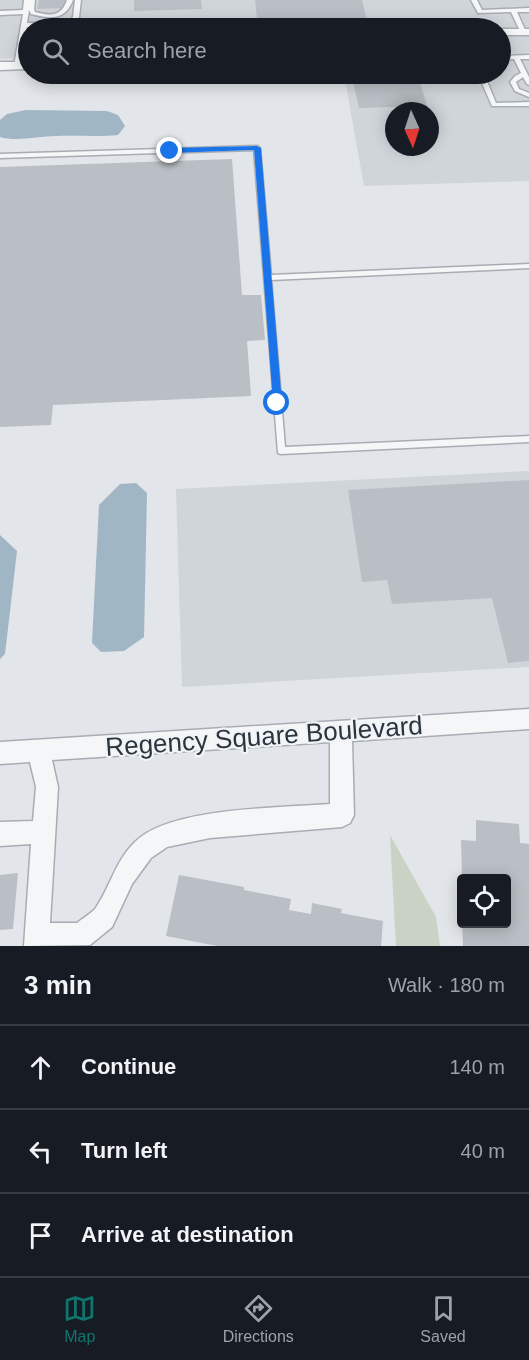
<!DOCTYPE html>
<meta charset="utf-8">
<style>
:root{--surface:#171b24;--page:#242831;--text:#f1f3f6;--muted:#9ea1a6;--line:#363941;--accent:#0f766e}
body{margin:0;font-family:Arial,sans-serif;background:var(--page);color:var(--text)}
.controls{position:absolute;right:18px;bottom:18px;display:grid;overflow:hidden;border-radius:6px;box-shadow:0 3px 15px #0003}
.controls button{width:54px;height:54px;display:grid;place-items:center;padding:0;border:0;border-bottom:2px solid var(--line);background:var(--surface);color:var(--text);font:30px sans-serif}
.compass{position:absolute;left:385px;top:102px;width:54px;height:54px;border-radius:50%;background:var(--surface);box-shadow:0 3px 15px #0003;rotate:177deg}
.stop{position:absolute;width:18px;height:18px;margin:-14px;border:4px solid #1a73e8;border-radius:50%;background:#fff}
.stop.end{background:#1a73e8;border-color:#fff;box-shadow:0 2px 6px #0008}
.list{margin:0;padding:0;list-style:none}
h2{display:flex;justify-content:space-between;align-items:center;height:78px;margin:0;padding:0 24px;font-size:26px}
h2 small{font-size:20px;font-weight:400;color:var(--muted)}
.list li{display:grid;grid-template-columns:39px 1fr auto;gap:18px;align-items:center;box-sizing:border-box;height:84px;padding:0 24px;border-top:2px solid var(--line)}
.list b{display:block;font-size:22px;white-space:nowrap}
.list em{font-size:20px;font-style:normal;color:var(--muted)}
.icon{flex:none;width:33px;height:33px;fill:none;stroke:currentColor;stroke-width:2;stroke-linecap:round;stroke-linejoin:round}
.map{position:relative;flex:none;width:529px;height:946px;overflow:hidden}
.search{position:absolute;background:var(--surface);box-shadow:0 3px 15px #0003;left:18px;right:18px;top:18px;height:66px;display:flex;align-items:center;gap:15px;box-sizing:border-box;padding:0 21px;border-radius:33px;color:var(--muted);font-size:22px}
.sheet{height:330px;background:var(--surface)}
nav{display:flex;justify-content:space-around;align-items:center;box-sizing:border-box;height:84px;border-top:2px solid var(--line);background:var(--surface);font-size:16px;color:var(--muted)}
nav a{display:grid;justify-items:center;gap:3px}
nav .on{color:var(--accent)}
.map>svg:first-child{display:block}
.built{fill:#d0d5da;fill-rule:evenodd}
.green{fill:#c9d2c4}
.water{fill:#a1b6c4}
.building{fill:#babfc5}
.lines{fill:none;stroke-linecap:round;stroke-linejoin:round}
.lane-casing{stroke:#a8adb3;stroke-width:3}
.street-casing{stroke:#a8adb3;stroke-width:3}
.lane{fill:#f4f6f7;fill-rule:evenodd}
.street{fill:#f4f6f7;fill-rule:evenodd}
.route{fill:#1a73e8}
.labels{text-anchor:middle;dominant-baseline:central;stroke-width:4.5;stroke-linejoin:round;paint-order:stroke}
.near-street-label{font-size:26px;fill:#2c353f;stroke:#f1f4f6}
</style>
<div class="map">
<svg width="529" height="946" viewBox="0 0 529 946">
<rect width="100%" height="100%" fill="#e2e5e9"/>
<g class="built">
<path d="M0,0H529V181L364,186L344,74H500V28H28V58L0,59ZM394,111H430V147H394Z"/>
<polygon points="529,471 529,667 182,687 176,489"/>
</g>
<polygon class="green" points="390,835 436,917 440,946 396,946"/>
<g class="water">
<path d="M26,110L107,111L118,115L125,126L118,135C97,137 77,135 56,136C38,136 18,142 0,137V120L7,114Z"/>
<polygon points="136,483 147,493 144,637 124,651 101,652 92,643 99,505 120,484"/>
<polygon points="0,535 17,551 5,654 0,659"/>
</g>
<g class="building">
<polygon points="39,0 66,0 65,8 37,9"/>
<polygon points="134,0 201,0 202,9 134,11"/>
<polygon points="255,0 362,0 369,28 258,28"/>
<polygon points="419,79 427,106 359,108 353,81"/>
<polygon points="232,159 242,295 261,295 265,340 247,341 251,396 53,405 51,425 0,427 0,167"/>
<polygon points="529,480 529,661 508,663 492,598 392,604 387,580 362,582 348,490"/>
<polygon points="476,820 519,824 520,843 529,844 529,946 463,946 462,924 506,924 506,878 462,878 461,840 476,841"/>
<polygon points="18,873 13,929 0,930 0,875"/>
<polygon points="179,875 244,887 244,890 291,899 289,910 311,914 312,903 342,909 341,913 383,921 381,946 217,946 166,936"/>
</g>
<g class="lines">
<defs>
<g id="lane">
<path d="M24,0H35L34,9L35,12C51,16 61,17 67,0H73C65,21 50,19 31,14L29,10L27,23H67L73,17L75,0H81L79,17L71,26L27,27L20,66L17,68L14,66L23,14L0,15V11L23,10Z"/>
<polygon points="471,0 477,0 482,10 529,8 529,12 517,12 526,32 521,33 511,12 478,13"/>
<polygon points="529,55 529,59 520,59 529,77 529,85 527,84 523,77 516,82 519,89 529,93 529,97 515,91 510,82 515,76 521,73 514,59 500,60 500,56"/>
<polygon points="478,74 484,74 496,103 529,102 529,106 492,106"/>
<polygon points="257,146 260,148 271,275 529,264 529,268 271,280 285,447 529,436 529,442 281,454 278,453 254,150 0,158 0,154"/>
</g>
<g id="street">
<rect x="500" y="29" width="29" height="6"/>
<polygon points="0,62 28,62 28,69 0,70"/>
<path d="M529,709V729L352,741L354,815L350,823L342,827L210,838L167,847L151,858L132,884L112,927L90,945L24,946L31,844L0,846V822L33,821L36,787L30,762L0,764V742ZM330,742V804C282,808 169,807 135,842C115,861 110,888 95,909C90,914 82,919 77,923H50L58,787L52,760Z"/>
</g>
</defs>
<use href="#lane" class="lane-casing"/>
<use href="#street" class="street-casing"/>
<use href="#lane" class="lane"/>
<use href="#street" class="street"/>
</g>
<polygon class="route" points="257,146 261,148 282,403 277,406 273,403 254,150 170,153 167,151 170,148"/>
<g class="labels">
<g class="near-street-label">
<text transform="translate(264 736) rotate(-4)">Regency Square Boulevard</text>
</g>
</g>
</svg>
<div class="controls">
<button><svg class="icon" aria-label="locate" viewBox="0 0 24 24"><circle cx="12" cy="12" r="6"/><path d="M12 2v4M12 18v4M2 12h4M18 12h4"/></svg></button>
</div>
<svg class="compass" viewBox="-18 -18 36 36"><path d="M0-13l5 13h-10z" fill="#e53935"/><path d="M0 13l5-13h-10z" fill="#9ea1a6"/></svg>
<div class="stop" style="left:277px;top:403px"></div>
<div class="stop end" style="left:170px;top:151px"></div>
<div class="search"><svg class="icon" aria-label="search" viewBox="0 0 24 24"><circle cx="10" cy="10" r="6"/><path d="M15 15l6 6"/></svg>Search here</div>
</div>
<section class="sheet">
<h2>3 min<small>Walk · 180 m</small></h2>
<ul class="list">
<li><svg class="icon" aria-label="ahead" viewBox="0 0 24 24"><path d="M12 20V5M6 11l6-6 6 6"/></svg><div><b>Continue</b></div><em>140 m</em></li>
<li><svg class="icon" aria-label="left" viewBox="0 0 24 24"><path d="M17 20v-9H6M10 6l-5 5 5 5"/></svg><div><b>Turn left</b></div><em>40 m</em></li>
<li><svg class="icon" aria-label="arrive" viewBox="0 0 24 24"><path d="M6 21V4h12l-3 4 3 4H6"/></svg><div><b>Arrive at destination</b></div></li>
</ul>
</section>
<nav>
<a class="on"><svg class="icon" aria-label="map" viewBox="0 0 24 24"><path d="M3 6l6-2 6 2 6-2v14l-6 2-6-2-6 2zM9 4v14M15 6v14"/></svg>Map</a>
<a><svg class="icon" aria-label="directions" viewBox="0 0 24 24"><path d="M12 3l9 9-9 9-9-9zM9 14v-3h6M13 9l2 2-2 2"/></svg>Directions</a>
<a><svg class="icon" aria-label="saved" viewBox="0 0 24 24"><path d="M7 4h10v16l-5-4-5 4z"/></svg>Saved</a>
</nav>
